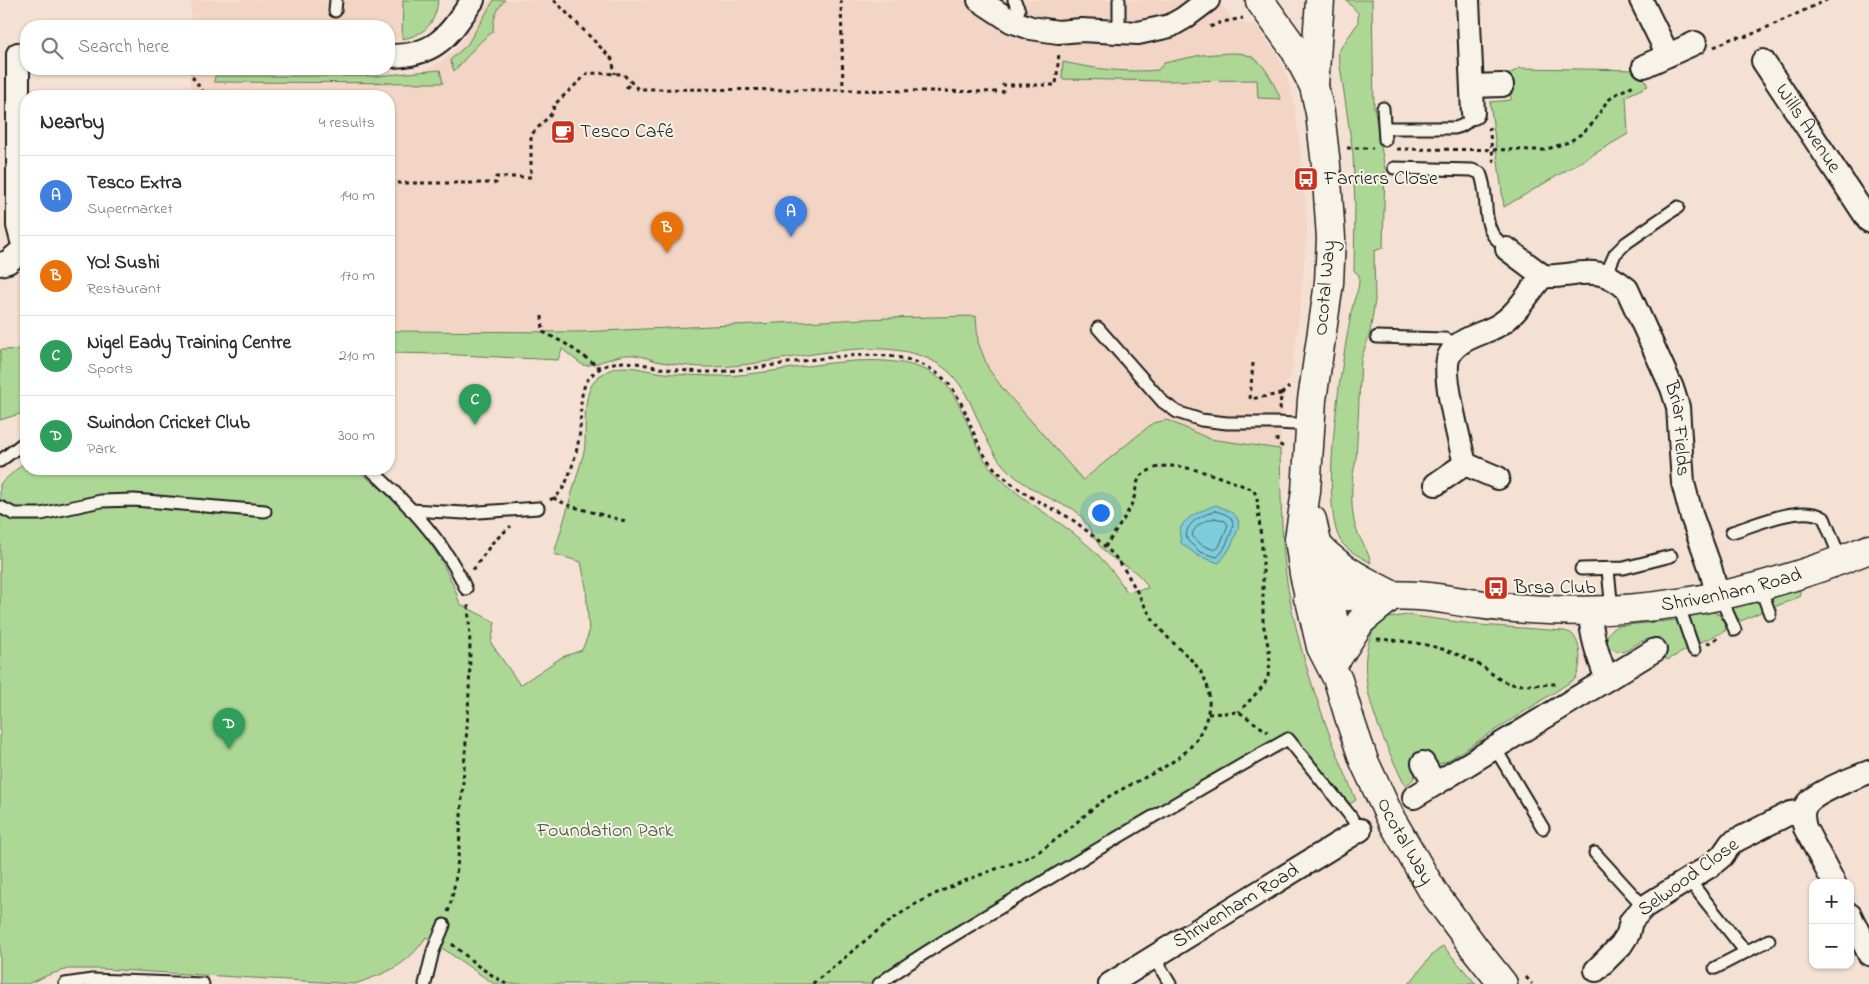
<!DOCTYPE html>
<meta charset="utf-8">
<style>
:root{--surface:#fff;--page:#f2f2f3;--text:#2b2b33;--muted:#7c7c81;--line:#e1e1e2;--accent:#db2777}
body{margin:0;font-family:"Indie Flower",sans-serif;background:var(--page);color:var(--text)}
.controls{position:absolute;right:15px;bottom:15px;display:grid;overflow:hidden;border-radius:10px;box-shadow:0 1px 4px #0004}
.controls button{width:45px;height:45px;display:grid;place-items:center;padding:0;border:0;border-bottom:1px solid var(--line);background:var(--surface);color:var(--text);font:25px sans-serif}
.you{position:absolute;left:1100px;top:512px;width:18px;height:18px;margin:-12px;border:4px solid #fff;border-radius:50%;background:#1a73e8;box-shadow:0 0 0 8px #1a73e833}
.badge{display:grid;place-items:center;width:32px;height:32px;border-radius:50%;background:var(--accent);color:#fff;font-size:16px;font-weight:700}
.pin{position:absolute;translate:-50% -41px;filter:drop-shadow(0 1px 2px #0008)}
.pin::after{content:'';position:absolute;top:26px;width:18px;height:15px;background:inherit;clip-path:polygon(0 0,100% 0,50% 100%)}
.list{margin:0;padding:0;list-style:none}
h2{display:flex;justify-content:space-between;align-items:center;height:65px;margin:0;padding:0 20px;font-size:21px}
h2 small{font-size:16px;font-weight:400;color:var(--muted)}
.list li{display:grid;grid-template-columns:32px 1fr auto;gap:15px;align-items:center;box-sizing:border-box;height:80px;padding:0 20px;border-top:1px solid var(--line)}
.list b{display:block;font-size:19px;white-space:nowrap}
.list p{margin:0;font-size:16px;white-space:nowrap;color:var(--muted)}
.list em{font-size:16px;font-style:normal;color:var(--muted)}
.icon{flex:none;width:28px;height:28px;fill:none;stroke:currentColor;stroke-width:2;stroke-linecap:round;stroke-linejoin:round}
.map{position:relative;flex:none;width:1869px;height:984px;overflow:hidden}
.search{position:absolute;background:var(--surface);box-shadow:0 1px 4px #0004;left:20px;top:20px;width:375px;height:55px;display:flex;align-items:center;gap:12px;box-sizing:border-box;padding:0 18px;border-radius:20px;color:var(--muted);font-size:19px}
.panel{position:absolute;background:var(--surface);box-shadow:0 1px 4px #0004;left:20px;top:90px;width:375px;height:385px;border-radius:20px}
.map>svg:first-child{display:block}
.built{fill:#f2d5c4}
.green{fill:#acd795;stroke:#647a58}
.water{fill:#7ecdda;stroke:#57868e}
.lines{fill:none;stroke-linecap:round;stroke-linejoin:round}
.shore{stroke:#436368;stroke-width:1}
.service-casing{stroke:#1c1c1c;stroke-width:15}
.minor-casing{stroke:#1c1c1c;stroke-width:26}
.tertiary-casing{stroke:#1c1c1c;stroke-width:31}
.primary-casing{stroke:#1c1c1c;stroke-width:31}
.path{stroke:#1c1c1c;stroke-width:3;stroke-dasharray:4 4;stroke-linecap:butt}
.service{stroke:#f7f3e8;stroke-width:11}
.minor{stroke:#f7f3e8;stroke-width:22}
.tertiary{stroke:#f7f3e8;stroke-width:28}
.primary{stroke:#f7f3e8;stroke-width:28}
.labels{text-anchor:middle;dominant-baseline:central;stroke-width:4;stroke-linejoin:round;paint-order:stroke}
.street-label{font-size:20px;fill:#1c1c1c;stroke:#f7f3e8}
.poi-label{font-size:20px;fill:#1c1c1c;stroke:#f7f3e8;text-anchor:start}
.park-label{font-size:20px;fill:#475440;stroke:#f7f3e8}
</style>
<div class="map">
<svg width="1869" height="984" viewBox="0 0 1869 984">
<rect width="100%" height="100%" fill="#f4e1d3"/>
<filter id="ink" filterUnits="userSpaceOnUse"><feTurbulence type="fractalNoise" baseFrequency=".02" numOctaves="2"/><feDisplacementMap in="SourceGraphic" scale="10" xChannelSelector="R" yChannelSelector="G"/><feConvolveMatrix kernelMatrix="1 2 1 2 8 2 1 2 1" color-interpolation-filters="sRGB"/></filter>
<g filter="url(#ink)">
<g class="built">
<polygon points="191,0 438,0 433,20 426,29 415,37 402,39 389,38 389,26 191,26"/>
<polygon points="490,0 1217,0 1234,21 1246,23 1257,27 1276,53 1286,74 1293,97 1297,122 1304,186 1307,230 1299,320 1291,376 1285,384 1280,449 1210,439 1167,420 1153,424 1083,481 1003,389 988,368 978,342 976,317 888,318 579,332 389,330 389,96 190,96 190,71 375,73 425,70 439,63 457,48"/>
</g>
<g class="green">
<path d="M403,0H438C436,23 425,35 402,39Z"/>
<path d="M494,0H505C496,10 493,19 493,32C480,39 465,60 454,71L450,60L467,45Z"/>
<path d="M1346,0H1372L1374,107L1385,169L1383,248L1374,251L1375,300L1370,333L1361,359L1356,461C1350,479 1350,517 1358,534C1363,544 1368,551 1371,563C1361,557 1346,550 1340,540C1320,503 1340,374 1348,331C1350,321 1351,310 1354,301C1358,288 1359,289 1359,275L1354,271L1355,206L1353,154L1338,52L1358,23V13Z"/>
<path d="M1231,53C1236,53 1242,53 1247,55C1265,60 1273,84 1281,99L1258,98L1257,80L1164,81L1062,79L1063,62C1095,69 1125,73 1158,70L1164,63L1201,55Z"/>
<polygon points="1520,68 1639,70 1648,86 1626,96 1628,134 1504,207 1490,102 1511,100 1509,74"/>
<polygon points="440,70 443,83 214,82 215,76 377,76"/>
<path d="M976,316L978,342L988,368L1003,389L1083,480L1153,423L1167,420L1210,439L1280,449C1281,491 1281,534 1286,575C1297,654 1326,728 1356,800L1350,804L1292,733L1179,795L906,959L871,984H494L426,937C406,967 388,972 355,984L101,969H68L51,974L27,984H0V484L26,461V469H355C403,502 443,549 460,604L495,622L491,643L520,685L562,657L582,650L589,633L586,587L581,562L554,554L584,452C588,430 579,393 599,376C604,373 610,369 616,368C630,365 643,370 657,372C678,375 699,376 721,376C780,375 872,346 926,370C964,387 966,436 989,466C1015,498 1053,515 1083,541C1101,556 1115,573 1127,592L1148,588C1139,568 1120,566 1105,552C1094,541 1089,523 1077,512C1072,507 1063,505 1057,502C1041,494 1025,485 1012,474C975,443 978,383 933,361C870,329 771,370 701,367C686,366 671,364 656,361C647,358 637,354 627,355C616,355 589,368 583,365C576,361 569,354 562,349L558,360L439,354L389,353V331L579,332L888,318Z"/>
<polygon points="26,349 26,412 0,420 0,350"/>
<polygon points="1798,584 1801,596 1772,608 1768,592"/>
<polygon points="1758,600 1762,607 1761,612 1741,621 1730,610 1730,606"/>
<polygon points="1706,611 1714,612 1721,615 1726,627 1725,631 1699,643 1694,641 1688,620 1690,616"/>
<path d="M1407,615L1480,625L1564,631C1567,632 1570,632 1572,634C1582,644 1582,668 1575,679L1447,761L1439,764L1433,760L1416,769C1416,778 1412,781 1405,786C1384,740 1343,665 1381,619Z"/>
<path d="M1677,620L1690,648L1667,660L1651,639C1629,641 1631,661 1607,646C1606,636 1608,631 1617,626Z"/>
<polygon points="1443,946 1476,984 1409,984 1431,956"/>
</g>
<path class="water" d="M1216,505C1237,514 1244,517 1234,539C1230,549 1226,555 1219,563L1198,556L1181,543C1181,539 1179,534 1180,530C1184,516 1204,510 1216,505Z"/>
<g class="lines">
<g class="shore">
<path d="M1215,511C1236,516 1236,522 1228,540C1225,547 1223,552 1217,557L1200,552L1187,540C1183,523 1201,516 1215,511Z"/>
<path d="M1215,518L1225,521L1228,525L1219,547L1215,550C1206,547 1195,543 1192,534C1196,524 1205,521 1215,518Z"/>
</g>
<defs>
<g id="service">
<polyline points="1014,0 1019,10"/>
<polyline points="1119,0 1119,33"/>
<polyline points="335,11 336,0"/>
<polyline points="1383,108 1385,140"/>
<path d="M1385,128H1455C1464,126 1469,122 1473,113"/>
<path d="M1394,168L1472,170L1480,173C1489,192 1482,217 1493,235C1497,240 1503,245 1507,249"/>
<polyline points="1606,275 1615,254 1626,243 1678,207"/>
<polyline points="1098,328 1163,402 1177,412 1201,420 1227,423 1278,423 1310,425"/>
<polyline points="1377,337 1445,339 1459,344"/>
<polyline points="0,461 26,441"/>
<path d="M370,469C408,503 446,543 466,589"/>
<polyline points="0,507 14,514 41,514 101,501 134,500 265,511"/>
<polyline points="411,510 464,513 538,508"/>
<path d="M1732,532C1755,525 1803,503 1824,518L1841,560"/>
<polyline points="1581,569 1624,568 1671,556"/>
<polyline points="1608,570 1612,610"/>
<polyline points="1760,587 1770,614"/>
<polyline points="1720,596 1735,630"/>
<polyline points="1678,604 1694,650"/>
<polyline points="1495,748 1543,828"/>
<polyline points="1595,853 1644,907"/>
<polyline points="1688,879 1745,951"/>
<polyline points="1154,957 1170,984"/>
<polyline points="1715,968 1769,940"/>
<polyline points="65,984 92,980 203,984"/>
<polyline points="425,984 433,951 444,925"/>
<path d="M879,984C928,949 981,919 1033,888C1118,837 1202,787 1288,739L1348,813L1360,830"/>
</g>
<g id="minor">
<polyline points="979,0 1011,21 1031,28 1058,32 1081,30 1138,33 1170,26 1184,18 1208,0"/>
<polyline points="1468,0 1473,113"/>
<polyline points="1641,0 1668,55"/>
<polyline points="18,54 18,226 22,241 26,247"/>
<path d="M389,56C436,56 448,36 473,0"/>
<path id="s1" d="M1763,61L1869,221"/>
<polyline points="1644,66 1695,43"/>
<polyline points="1472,86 1502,85"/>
<polyline points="1507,249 1543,276"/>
<polyline points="0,264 8,262 26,247"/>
<polyline points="1465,464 1498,478"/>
<path id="s2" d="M1436,484L1465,464C1460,442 1441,373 1449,356C1458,338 1481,335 1497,326C1517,315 1528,293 1543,276C1577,278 1596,261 1627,289L1672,388L1678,407L1683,483L1692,517L1710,567L1718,597"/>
<path d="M1590,611C1591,636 1598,656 1607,679"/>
<polyline points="1423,763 1435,784"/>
<polyline points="1414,797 1655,650"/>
<path d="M1834,883L1805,828C1803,820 1801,812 1806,805C1815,792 1854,778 1869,772"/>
<polyline points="1850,915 1869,954"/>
<polyline points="1596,970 1621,945 1628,934 1631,921 1644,907 1710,866 1722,856 1731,843 1790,813 1803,811"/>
<path id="s3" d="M1110,984L1360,830"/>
</g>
<g id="tertiary">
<path d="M1318,546C1338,568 1365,581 1392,595"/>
<path id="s4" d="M1308,598C1345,596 1381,594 1418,596C1438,597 1458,602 1478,604C1501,608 1525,609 1549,610C1660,615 1767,591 1869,549"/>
<polyline points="1338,657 1361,621 1393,595"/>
</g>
<g id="primary">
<path id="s5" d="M1320,0L1314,86L1320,113L1326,165L1331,238L1329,283L1312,400L1306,491L1299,539L1304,574L1321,647L1338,680L1351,723L1364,761L1391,819L1434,893L1476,950L1503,984"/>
<polyline points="1260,1 1294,48 1314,86"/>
<polyline points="1312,520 1337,636 1338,654"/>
</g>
</defs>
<use href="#service" class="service-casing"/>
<use href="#minor" class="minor-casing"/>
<use href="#tertiary" class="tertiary-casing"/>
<use href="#primary" class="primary-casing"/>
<g class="path">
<polyline points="554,0 612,59 615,74"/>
<polyline points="841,0 843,90 1003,92 1003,85 1056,85 1059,53"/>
<polyline points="1210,27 1222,22 1243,18"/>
<polyline points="1714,47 1733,38 1748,36 1827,0"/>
<polyline points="191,69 191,75 206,96"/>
<polyline points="626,88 632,82"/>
<polyline points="1489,127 1494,165"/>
<polyline points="1347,148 1373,148"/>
<polyline points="1397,149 1544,150 1569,142 1581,134 1593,123 1607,101 1618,93 1634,85"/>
<polyline points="389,183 496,183 496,177 531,177 531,135 553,112 554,105 588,73 623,74 638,89 843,90"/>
<polyline points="542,316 543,332 566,344 602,369"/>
<polyline points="1253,363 1250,399 1281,394"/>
<polyline points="1280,410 1281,394 1289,387"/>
<polyline points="1277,438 1277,443 1285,448"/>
<polyline points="553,498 570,506 625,521"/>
<path d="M550,500C555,497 557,496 561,491C570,479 579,445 580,430C582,401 576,376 610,364C626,359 645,365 660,368C674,370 689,371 703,372C765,373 869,339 923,365C971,387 964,435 995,469C1008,482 1025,494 1041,503C1054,510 1067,515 1078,524C1091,534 1105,545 1116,558C1134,580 1143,609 1161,630C1177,649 1199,661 1207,685C1212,701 1208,719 1200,733C1183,767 1131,780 1101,802C1079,819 1058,841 1033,855C1021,861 1006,865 993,870C966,880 939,891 914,905C878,927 846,958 812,984"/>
<path d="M1105,547C1115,532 1128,515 1134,498C1136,490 1136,482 1141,476C1148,470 1160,465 1170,466C1194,466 1231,481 1254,490L1257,499L1263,558V623L1269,650L1270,663L1268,676L1264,685L1239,712"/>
<polyline points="473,570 493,542 511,526"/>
<path d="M1377,639C1413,641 1444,646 1476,663C1489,669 1498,682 1512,684C1527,686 1543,684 1558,684"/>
<polyline points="1707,644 1721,636"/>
<polyline points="1208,714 1239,712 1268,732"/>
<path d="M448,912C460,874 460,824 463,783C467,724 473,664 468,605"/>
<polyline points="452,944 478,966 506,984"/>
<polyline points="1526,977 1532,984"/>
</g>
<use href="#service" class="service"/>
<use href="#minor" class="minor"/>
<use href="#tertiary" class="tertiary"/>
<use href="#primary" class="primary"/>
</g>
</g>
<defs>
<symbol id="cafe-square" viewBox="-11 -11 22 22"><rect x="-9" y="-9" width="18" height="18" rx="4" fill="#c8321e" stroke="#f7f3e8"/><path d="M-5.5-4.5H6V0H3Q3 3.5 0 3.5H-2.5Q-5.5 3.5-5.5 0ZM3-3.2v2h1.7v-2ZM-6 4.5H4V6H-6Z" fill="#fff"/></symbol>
<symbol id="bus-square" viewBox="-11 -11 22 22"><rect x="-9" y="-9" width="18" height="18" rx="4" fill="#c8321e" stroke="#f7f3e8"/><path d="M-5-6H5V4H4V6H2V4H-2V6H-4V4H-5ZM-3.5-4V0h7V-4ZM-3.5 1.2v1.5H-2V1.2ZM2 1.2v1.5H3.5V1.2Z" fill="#fff"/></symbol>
</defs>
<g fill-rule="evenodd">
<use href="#cafe-square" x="549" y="118" width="28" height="28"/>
<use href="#bus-square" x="1292" y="165" width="28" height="28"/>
<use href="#bus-square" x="1482" y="574" width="28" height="28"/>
</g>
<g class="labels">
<g class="street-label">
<text stroke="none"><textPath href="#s1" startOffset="81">Wills Avenue</textPath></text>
<text transform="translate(1326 288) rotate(-85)">Ocotal Way</text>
<text stroke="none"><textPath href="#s2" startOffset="510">Briar Fields</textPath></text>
<text stroke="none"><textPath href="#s4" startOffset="426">Shrivenham Road</textPath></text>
<text stroke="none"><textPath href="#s5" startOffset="865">Ocotal Way</textPath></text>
<text transform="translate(1689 878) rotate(-36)">Selwood Close</text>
<text stroke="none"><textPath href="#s3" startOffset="148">Shrivenham Road</textPath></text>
</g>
<g class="poi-label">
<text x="580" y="132">Tesco Café</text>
<text x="1324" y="179">Farriers Close</text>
<text x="1514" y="588">Brsa Club</text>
</g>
<g class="park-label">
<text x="605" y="831">Foundation Park</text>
</g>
</g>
</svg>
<div class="controls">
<button>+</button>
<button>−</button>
</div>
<div class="you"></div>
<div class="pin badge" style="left:791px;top:237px;background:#3f7fe0">A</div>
<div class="pin badge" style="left:667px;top:253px;background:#e8710a">B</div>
<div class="pin badge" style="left:475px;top:425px;background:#2e9e5b">C</div>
<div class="pin badge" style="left:229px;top:749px;background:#2e9e5b">D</div>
<div class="search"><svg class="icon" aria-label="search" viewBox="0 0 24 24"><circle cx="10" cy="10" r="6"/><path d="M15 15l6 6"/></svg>Search here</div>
<section class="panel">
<h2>Nearby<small>4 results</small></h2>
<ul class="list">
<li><span class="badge" style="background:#3f7fe0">A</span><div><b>Tesco Extra</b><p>Supermarket</p></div><em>140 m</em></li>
<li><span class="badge" style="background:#e8710a">B</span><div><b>YO! Sushi</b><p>Restaurant</p></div><em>170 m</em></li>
<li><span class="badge" style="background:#2e9e5b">C</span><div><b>Nigel Eady Training Centre</b><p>Sports</p></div><em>210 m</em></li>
<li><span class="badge" style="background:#2e9e5b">D</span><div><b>Swindon Cricket Club</b><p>Park</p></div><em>300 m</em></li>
</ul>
</section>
</div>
